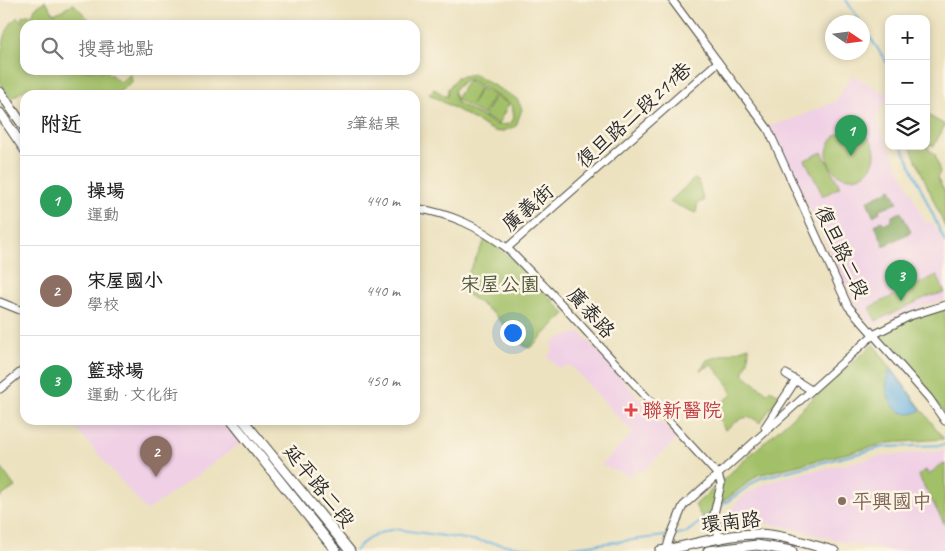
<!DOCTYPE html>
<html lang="zh-TW">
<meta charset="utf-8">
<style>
:root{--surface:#fff;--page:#f2f2f2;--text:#222;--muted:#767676;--line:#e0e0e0;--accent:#1f6fb2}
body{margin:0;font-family:Caveat,"LXGW WenKai TC",sans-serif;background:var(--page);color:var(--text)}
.controls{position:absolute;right:15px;top:15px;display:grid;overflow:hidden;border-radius:10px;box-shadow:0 2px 8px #0003}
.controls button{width:45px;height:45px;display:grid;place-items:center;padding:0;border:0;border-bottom:1px solid var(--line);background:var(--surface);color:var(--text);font:25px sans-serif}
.compass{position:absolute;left:825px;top:15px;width:45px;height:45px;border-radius:50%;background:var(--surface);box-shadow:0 2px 8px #0003;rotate:103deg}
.you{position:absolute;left:512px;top:332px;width:18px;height:18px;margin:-12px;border:4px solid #fff;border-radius:50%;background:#1a73e8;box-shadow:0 0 0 8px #1a73e833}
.badge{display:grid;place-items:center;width:32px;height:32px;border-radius:50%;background:var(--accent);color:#fff;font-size:16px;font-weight:700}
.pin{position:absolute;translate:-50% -41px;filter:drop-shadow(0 1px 2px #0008)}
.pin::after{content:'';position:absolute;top:26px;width:18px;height:15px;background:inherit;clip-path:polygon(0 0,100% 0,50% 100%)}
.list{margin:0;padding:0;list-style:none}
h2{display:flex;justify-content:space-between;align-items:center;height:65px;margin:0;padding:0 20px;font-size:21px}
h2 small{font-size:16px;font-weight:400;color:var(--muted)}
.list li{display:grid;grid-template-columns:32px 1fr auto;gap:15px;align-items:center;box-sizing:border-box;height:90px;padding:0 20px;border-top:1px solid var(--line)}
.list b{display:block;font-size:19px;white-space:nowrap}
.list p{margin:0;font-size:16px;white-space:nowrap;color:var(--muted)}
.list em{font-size:16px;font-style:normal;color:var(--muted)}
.icon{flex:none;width:28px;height:28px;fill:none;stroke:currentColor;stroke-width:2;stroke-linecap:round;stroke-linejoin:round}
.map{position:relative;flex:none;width:945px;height:551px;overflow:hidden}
.search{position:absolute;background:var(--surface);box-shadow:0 2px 8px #0003;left:20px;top:20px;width:400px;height:55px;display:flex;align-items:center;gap:12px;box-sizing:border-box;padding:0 18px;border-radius:15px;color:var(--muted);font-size:19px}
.panel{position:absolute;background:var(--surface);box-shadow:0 2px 8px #0003;left:20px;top:90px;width:400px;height:335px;border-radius:15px}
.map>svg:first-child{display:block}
.built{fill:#f0d0e5}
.green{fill:#a2c068;stroke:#66764a;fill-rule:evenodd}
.forest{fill:#81a65c;stroke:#566844}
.water{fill:#69b0e0;stroke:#4a6e86}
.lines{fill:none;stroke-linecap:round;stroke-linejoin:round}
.stream{stroke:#69b0e0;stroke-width:2}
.minor-casing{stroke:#484641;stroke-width:9}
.major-casing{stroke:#484641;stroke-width:11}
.minor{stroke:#fff;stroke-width:7}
.major{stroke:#fff;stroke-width:9}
.health-dot{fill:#e0444e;stroke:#fcf5e5;stroke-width:2}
.education-dot{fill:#8d6e63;stroke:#fcf5e5;stroke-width:2}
.labels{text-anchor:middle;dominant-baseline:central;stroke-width:5;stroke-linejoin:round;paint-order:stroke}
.street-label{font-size:20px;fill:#2b2b2b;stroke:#fcf5e5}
.park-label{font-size:20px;fill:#4f583d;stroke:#fcf5e5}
.health-label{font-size:20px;fill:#be3a42;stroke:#fcf5e5;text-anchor:start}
.education-label{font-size:20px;fill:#785e54;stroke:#fcf5e5;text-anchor:start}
</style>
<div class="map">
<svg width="945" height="551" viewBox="0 0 945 551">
<rect width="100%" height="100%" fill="#fcf5e5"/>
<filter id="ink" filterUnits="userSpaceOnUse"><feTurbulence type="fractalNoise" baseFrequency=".02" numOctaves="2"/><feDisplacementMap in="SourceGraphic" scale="10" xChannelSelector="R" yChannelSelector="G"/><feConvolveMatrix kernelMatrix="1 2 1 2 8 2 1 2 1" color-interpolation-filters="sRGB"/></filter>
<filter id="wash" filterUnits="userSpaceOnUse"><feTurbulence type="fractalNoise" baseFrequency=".0096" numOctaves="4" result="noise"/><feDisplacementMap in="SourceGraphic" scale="20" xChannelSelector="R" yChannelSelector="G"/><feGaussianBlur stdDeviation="1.12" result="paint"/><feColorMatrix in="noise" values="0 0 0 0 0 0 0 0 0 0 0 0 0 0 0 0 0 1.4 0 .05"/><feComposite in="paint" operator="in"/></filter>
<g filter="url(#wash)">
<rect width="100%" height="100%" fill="#ece2c0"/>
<g class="built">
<polygon points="852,75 889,95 877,117 881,130 925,222 933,223 945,247 945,300 920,307 874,326 858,309 769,125 791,120 836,101"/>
<polygon points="580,332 676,440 643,471 635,470 631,476 601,465 633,433 570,365 558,368 548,356 554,349 550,344 564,336"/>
<polygon points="69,420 222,420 241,443 147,511"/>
<polygon points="945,450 945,551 887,551 868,545 864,547 786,527 758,522 721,527 719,520 749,491 751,493 758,487 782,478 882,456"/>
</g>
<g class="green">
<path d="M46,1L54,14L74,4L95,25H25V70H105L120,82L131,74L132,82L115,95H33L28,87L11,99C8,94 2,88 0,82C0,65 1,26 18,17L22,22V16L33,14L35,8Z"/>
<path d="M474,74L517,99L522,109L516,126L501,132L494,131L429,94L434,89L447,97L448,89L457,77ZM465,80H472L512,105L514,118L510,124L497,125L456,102L454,90Z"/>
<polygon points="468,80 480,87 471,105 481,88 494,95 483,115 456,99"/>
<polygon points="495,96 509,104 498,124 484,116"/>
<polygon points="926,114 945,125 934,146 930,144 928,149 935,154 940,172 937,178 945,192 945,227 910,146 926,146"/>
<circle cx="851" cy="154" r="24"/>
<polygon points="822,152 840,187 823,196 805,160"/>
<polygon points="694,179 698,181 704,201 698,203 696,213 669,202"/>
<polygon points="486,238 519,265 565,314 530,348 524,346 493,313 460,289"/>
<polygon points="937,275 945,293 929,296 876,321 869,308 872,306"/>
<polygon points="945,306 945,413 878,336 914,314"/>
<polygon points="873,344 944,439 889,443 758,475 702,518 695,505"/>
<path d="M749,347L748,361L743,374L767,393L770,390L780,395L760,423C746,411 738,421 725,430L716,413V406L732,395L727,383L712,365L700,370L707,360Z"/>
<polygon points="945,464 945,525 918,475 926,470 929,475 938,466"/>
<polygon points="0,466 15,487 0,497"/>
</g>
<g class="forest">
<polygon points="891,189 898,203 879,209 880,212 873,216 867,201"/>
<polygon points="901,212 911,232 884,246 875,225 881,221 885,224 892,221 892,216"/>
</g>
<path class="water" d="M891,369L921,410C896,426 877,389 891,369Z"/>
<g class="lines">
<g class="stream">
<polyline points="846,0 861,22"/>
<polyline points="862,25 889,66"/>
<polyline points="902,146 945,242"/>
<polyline points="718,508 760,478 884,447 945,445"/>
<polyline points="676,534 686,533 711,513"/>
<path d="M355,551C365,538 379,532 395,529L535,549L565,548L665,536"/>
</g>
</g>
</g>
<g filter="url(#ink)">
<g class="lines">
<defs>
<g id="minor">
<polyline points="672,0 768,129 848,306 929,398 945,421"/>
<path d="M415,208C452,214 477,226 507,248L553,295L718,475L721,484L714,514L719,538"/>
<polyline points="507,248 718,62"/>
<polyline points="0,302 25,312"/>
<polyline points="786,374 811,390"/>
<polyline points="0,389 22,371"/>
<polyline points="765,427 796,380"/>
<polyline points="666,551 670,537 683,506 873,335 910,316 945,305"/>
</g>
<g id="major">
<polyline points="0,92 25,128"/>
<polyline points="0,113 25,150"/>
<polyline points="231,420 336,551"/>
<polyline points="243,420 350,551"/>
<path d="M660,551C693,545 725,534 759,534C784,535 810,545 834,551"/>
<polyline points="708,551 757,545 792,551"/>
</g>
</defs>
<use href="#minor" class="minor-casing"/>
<use href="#major" class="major-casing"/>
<use href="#minor" class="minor"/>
<use href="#major" class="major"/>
</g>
</g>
<path class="health-dot" d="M628.5 402.5h5v5h5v5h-5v5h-5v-5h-5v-5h5z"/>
<circle class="education-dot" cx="842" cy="501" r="5"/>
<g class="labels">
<g class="street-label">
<text transform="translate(634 115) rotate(-42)">復旦路二段211巷</text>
<text transform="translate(528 208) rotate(-41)">廣義街</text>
<text transform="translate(842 252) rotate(65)">復旦路二段</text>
<text transform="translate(591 313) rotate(48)">廣泰路</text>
<text transform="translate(319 486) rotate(51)">延平路二段</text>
<text transform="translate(731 522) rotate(-6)">環南路</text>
</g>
<g class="park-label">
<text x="500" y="284">宋屋公園</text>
</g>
<g class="health-label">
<text x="642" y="410">聯新醫院</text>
</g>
<g class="education-label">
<text x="852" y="501">平興國中</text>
</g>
</g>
</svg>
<div class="controls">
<button>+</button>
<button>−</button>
<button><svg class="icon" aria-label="layers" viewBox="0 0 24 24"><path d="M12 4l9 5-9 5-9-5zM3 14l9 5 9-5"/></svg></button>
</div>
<svg class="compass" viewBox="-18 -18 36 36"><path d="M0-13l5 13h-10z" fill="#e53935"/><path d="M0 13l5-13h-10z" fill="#767676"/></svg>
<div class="you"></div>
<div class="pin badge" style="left:851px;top:156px;background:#2e9e5b">1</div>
<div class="pin badge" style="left:156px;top:477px;background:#8d6e63">2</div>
<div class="pin badge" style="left:901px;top:301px;background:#2e9e5b">3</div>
<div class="search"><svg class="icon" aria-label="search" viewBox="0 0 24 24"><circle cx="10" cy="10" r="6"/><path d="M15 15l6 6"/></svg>搜尋地點</div>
<section class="panel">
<h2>附近<small>3筆結果</small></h2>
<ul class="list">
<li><span class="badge" style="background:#2e9e5b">1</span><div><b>操場</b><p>運動</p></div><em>440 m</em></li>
<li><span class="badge" style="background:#8d6e63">2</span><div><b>宋屋國小</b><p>學校</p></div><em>440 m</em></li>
<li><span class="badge" style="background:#2e9e5b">3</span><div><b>籃球場</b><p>運動 · 文化街</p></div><em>450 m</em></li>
</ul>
</section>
</div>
